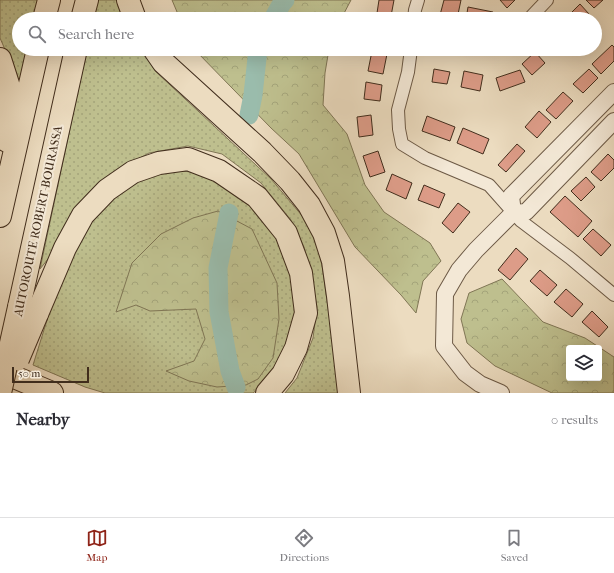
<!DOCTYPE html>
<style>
:root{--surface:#fff;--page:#f2f2f3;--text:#2b2b33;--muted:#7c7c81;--line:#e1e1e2;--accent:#8f2418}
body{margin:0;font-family:"IM FELL French Canon",serif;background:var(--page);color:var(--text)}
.controls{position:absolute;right:12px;bottom:12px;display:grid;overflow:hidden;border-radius:4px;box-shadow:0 4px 16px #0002}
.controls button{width:36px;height:36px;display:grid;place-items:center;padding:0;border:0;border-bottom:1px solid var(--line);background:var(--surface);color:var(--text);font:20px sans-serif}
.scale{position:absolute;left:12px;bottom:10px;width:77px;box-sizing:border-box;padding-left:4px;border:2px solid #412d1c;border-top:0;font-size:11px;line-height:14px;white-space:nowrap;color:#412d1c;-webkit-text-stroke:3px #f3e8d6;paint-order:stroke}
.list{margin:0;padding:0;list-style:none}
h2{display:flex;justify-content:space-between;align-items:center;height:52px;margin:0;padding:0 16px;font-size:17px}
h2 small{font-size:13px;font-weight:400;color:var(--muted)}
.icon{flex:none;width:22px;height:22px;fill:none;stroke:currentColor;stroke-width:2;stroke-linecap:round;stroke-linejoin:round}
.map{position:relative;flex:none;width:614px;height:393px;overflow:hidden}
.search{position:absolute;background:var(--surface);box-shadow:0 4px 16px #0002;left:12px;right:12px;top:12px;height:44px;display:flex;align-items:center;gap:10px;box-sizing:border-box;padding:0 14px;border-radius:22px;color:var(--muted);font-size:15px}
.sheet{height:124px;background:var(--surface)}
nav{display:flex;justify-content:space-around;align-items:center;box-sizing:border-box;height:56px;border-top:1px solid var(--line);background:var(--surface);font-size:11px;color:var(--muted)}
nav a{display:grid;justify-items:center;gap:2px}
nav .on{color:var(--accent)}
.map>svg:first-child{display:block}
.grass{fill:url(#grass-dots);stroke:#807655}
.forest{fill:url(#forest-crowns);stroke:#807655;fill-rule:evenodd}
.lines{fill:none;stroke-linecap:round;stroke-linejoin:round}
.river{stroke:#9abcac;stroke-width:19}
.building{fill:#dd9c88;stroke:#412d1c}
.minor-casing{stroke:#6c5945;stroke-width:14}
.tertiary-casing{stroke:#6c5945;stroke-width:18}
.motorway-casing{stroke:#412d1c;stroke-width:24}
.minor{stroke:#f3e8d6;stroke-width:12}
.tertiary{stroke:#f3e8d6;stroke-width:16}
.motorway{stroke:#ecdcc0;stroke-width:22}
.motorway-bridge-casing{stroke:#412d1c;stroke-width:24;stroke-linecap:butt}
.motorway-bridge{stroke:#ecdcc0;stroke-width:22}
.labels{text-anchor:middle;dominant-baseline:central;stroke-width:4;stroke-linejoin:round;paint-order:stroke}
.street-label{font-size:12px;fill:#412d1c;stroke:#f3e8d6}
</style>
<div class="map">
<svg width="614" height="393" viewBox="0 0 614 393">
<defs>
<pattern id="grass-dots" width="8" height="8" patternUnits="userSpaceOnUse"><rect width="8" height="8" fill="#bebf8e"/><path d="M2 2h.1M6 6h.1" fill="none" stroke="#a4a47a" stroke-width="1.8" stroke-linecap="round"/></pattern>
<pattern id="forest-crowns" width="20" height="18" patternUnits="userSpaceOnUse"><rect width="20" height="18" fill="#bebf8e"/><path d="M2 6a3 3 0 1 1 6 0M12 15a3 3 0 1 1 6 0" fill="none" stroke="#a4a47a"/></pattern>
</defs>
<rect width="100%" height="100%" fill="#ecdcc0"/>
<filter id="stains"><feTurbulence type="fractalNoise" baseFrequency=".005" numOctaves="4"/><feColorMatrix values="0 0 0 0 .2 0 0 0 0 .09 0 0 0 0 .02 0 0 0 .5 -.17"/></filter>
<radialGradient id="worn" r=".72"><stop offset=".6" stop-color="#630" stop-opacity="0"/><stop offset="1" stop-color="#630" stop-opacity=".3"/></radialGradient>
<g class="grass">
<polygon points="0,0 42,0 38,19 19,19 19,49 32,49 17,121 10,61 0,38"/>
<polygon points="97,0 120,0 130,19 93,19"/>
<polygon points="87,49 144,49 155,71 271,179 314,230 322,265 340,393 285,393 297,378 313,338 317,307 311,275 304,247 291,220 261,183 222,154 188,146 149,153 121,168 40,269"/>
<polygon points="163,170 194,172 221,181 241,195 282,243 299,309 293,335 268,381 253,393 105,393 85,387 33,365 58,285 76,243 101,209 129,184"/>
</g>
<g class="forest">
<polygon points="172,0 351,0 341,19 180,19"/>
<polygon points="194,49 329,49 325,73 323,105 347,134 365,185 384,212 430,243 441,261 423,281 416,313 401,295 355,247 299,154 271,128"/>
<polygon points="218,211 252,229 277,283 279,319 273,358 258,379 246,385 217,387 189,381 166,371 194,361 205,339 196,309 150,311 136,305 116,312 132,263 161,234 193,218"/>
<path d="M502,279L543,322L585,338L614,357V393H552L495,366L467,343L461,319L469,293ZM569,348H599V378H569Z"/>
</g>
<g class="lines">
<g class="river">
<polyline points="273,19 282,3 285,0"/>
<polyline points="249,115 253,95 258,49"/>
<polyline points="229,213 218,268 219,312 230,371 236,387"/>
</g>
</g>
<g class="building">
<polygon points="379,0 394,0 391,16 377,13"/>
<polygon points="444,0 461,0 457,19 440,15"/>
<polygon points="500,0 515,0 507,8"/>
<polygon points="586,0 603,0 594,8"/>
<polygon points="580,4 589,14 584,19 565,19"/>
<polygon points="468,7 493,12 492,19 466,19"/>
<polygon points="612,45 614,47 614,61 601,74 592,64"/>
<polygon points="372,51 387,54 383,74 368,71"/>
<polygon points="535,52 545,63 532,75 522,64"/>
<polygon points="434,69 450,72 447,84 432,82"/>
<polygon points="589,69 598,78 583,93 573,84"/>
<polygon points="520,70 525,82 500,91 496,78"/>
<polygon points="464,71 483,75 480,91 461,87"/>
<polygon points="366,82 382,85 380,101 364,99"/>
<polygon points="563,92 573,101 556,119 546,110"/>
<polygon points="539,111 551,122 537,138 525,127"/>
<polygon points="371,115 373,135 359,137 357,117"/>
<polygon points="427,116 455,127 450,141 422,131"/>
<polygon points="463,128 489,139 483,154 457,143"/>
<polygon points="517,144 525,151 506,172 498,165"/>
<polygon points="378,151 385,172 370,177 363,156"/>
<polygon points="608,154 614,160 614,168 601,181 591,172"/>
<polygon points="392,174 412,183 406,199 386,190"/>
<polygon points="586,177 595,187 581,201 571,191"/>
<polygon points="424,185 445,194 439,208 418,200"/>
<polygon points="565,196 592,221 578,237 550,212"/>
<polygon points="458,203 470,212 453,233 442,223"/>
<polygon points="593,229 611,245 601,256 583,239"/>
<polygon points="516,248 528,259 510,280 498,270"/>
<polygon points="540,270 557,285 547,296 530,281"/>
<polygon points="566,289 583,304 572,317 554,302"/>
<polygon points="592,311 608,327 599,337 582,322"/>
</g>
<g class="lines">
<defs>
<g id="minor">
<polyline points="414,19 415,10 418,0"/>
<polyline points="529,19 547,0"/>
<polyline points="411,49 408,72 398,110 399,129 402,144 425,158 489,185 521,221 570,258 614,295"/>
<polyline points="471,49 472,49"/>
</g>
<g id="tertiary">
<polyline points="513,213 511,196 614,92"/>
<polyline points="513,213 526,212 614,121"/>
<polyline points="501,393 480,384 465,373 444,346 445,294 459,270 476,250 513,213"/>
</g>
<g id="motorway">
<polyline points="128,0 135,19"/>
<polyline points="44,19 49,0"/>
<polyline points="82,19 87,0"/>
<polyline points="154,49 163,62 262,152 290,181 309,205 324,233 333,261 338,296 349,393"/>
<polyline points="0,59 9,87 7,141"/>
<polyline points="0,216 38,49"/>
<polyline points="19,307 76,49"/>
<polyline points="37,314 65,248 83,215 107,190 133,172 159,163 188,159 219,171 257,197 286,233 301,273 306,313 296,348 283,374 267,393"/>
<polyline points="0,371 52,393"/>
</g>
</defs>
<use href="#minor" class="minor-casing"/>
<use href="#tertiary" class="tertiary-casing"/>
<use href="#motorway" class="motorway-casing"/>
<use href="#minor" class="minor"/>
<use href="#tertiary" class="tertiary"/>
<use href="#motorway" class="motorway"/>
<defs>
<g id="motorway-bridge">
<polyline points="18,359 37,314"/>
<polyline points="0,393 19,307"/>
</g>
</defs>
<use href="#motorway-bridge" class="motorway-bridge-casing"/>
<use href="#motorway-bridge" class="motorway-bridge"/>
</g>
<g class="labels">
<g class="street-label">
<text transform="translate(38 221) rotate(-78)">AUTOROUTE ROBERT-BOURASSA</text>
</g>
</g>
<rect width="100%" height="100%" filter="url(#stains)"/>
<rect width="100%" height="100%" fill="url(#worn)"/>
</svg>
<div class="controls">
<button><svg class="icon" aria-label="layers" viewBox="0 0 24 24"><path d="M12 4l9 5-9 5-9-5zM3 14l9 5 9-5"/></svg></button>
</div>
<div class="scale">50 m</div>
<div class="search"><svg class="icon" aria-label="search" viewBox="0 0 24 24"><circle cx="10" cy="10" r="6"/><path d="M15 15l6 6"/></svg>Search here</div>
</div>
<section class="sheet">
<h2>Nearby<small>0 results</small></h2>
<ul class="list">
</ul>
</section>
<nav>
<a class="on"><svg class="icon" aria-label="map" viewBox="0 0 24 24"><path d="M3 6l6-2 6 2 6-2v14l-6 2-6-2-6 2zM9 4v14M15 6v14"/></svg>Map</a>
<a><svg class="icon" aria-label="directions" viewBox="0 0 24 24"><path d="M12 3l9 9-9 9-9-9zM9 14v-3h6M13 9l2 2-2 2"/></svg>Directions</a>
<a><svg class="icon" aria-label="saved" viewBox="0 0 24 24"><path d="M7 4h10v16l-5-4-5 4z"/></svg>Saved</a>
</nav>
